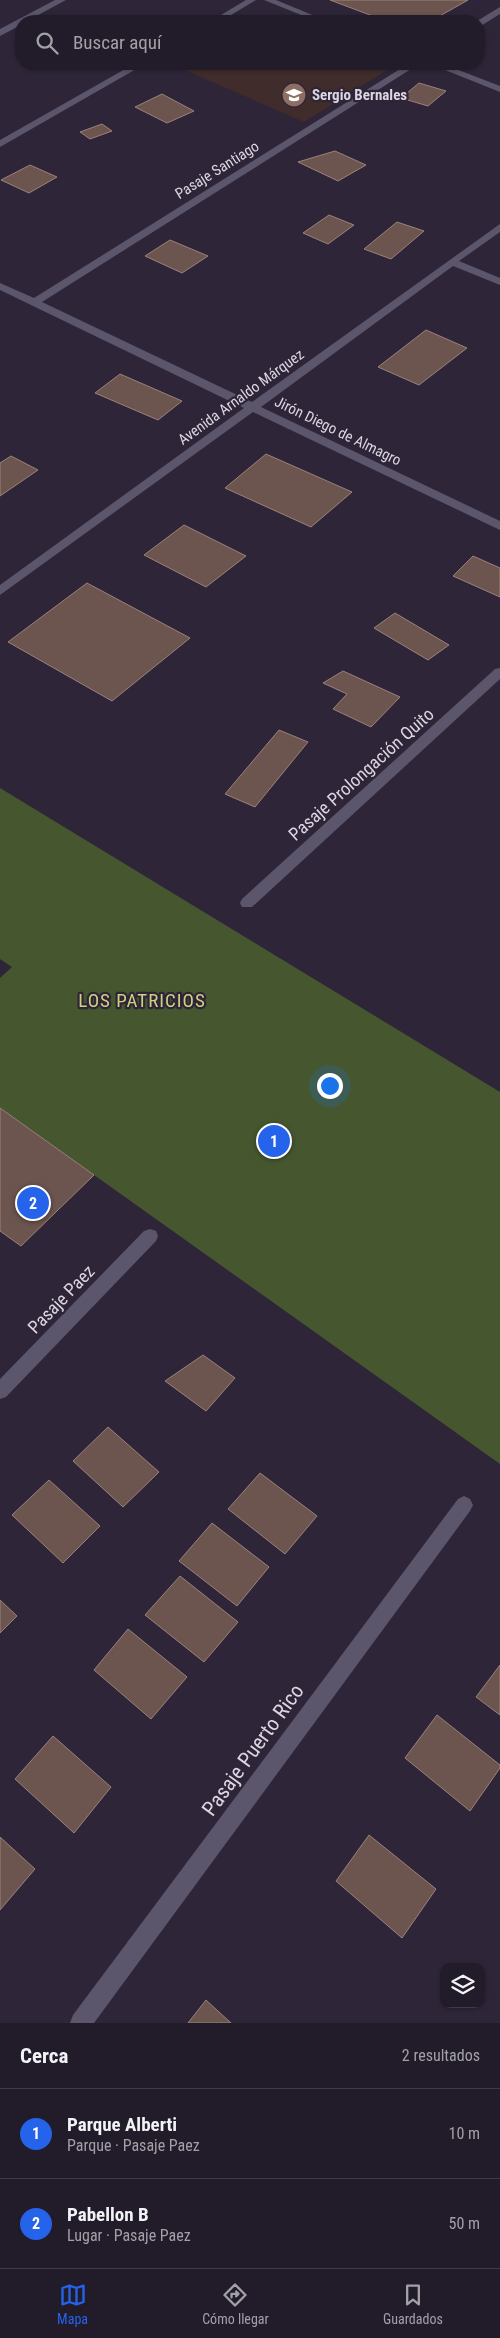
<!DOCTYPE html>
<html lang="es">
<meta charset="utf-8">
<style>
:root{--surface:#221c2a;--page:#2a2532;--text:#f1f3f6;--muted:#a2a1a8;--line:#3f3a47;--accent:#2563eb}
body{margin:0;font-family:"Roboto Condensed",sans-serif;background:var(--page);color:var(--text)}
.controls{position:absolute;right:15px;bottom:15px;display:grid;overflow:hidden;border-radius:10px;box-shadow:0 1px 4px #0004}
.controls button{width:45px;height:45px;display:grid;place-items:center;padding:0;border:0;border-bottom:1px solid var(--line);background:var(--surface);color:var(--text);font:25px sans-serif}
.you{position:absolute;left:329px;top:1085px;width:18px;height:18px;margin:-12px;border:4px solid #fff;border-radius:50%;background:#1a73e8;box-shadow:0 0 0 8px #1a73e833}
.badge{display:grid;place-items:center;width:32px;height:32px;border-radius:50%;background:var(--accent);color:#fff;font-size:16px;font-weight:700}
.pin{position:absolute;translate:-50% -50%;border:2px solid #fff;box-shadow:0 1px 5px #0006}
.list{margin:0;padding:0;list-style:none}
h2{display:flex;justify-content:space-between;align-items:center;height:65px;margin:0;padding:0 20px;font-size:21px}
h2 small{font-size:16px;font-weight:400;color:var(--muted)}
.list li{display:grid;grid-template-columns:32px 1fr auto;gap:15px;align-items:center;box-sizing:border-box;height:90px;padding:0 20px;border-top:1px solid var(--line)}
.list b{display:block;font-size:19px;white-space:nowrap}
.list p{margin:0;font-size:16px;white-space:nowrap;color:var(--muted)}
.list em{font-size:16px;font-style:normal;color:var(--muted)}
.icon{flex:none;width:28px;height:28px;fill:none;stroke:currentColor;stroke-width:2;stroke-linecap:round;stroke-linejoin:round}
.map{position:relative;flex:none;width:500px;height:2023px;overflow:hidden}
.search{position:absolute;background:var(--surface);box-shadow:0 1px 4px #0004;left:15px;right:15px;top:15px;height:55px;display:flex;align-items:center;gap:12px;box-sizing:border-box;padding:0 18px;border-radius:20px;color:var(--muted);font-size:19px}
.sheet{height:245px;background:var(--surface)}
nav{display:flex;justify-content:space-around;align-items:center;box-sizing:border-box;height:70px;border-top:1px solid var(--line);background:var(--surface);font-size:14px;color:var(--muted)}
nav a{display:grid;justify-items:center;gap:2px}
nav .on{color:var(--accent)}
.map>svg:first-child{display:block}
.education{fill:#402c2a}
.green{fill:#465730}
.building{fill:#6c544f;stroke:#9c817b}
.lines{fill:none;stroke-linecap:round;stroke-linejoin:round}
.minor{fill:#5b566b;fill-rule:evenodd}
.labels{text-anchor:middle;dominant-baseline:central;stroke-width:4.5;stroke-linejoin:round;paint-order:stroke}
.far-poi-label{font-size:15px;font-weight:bold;fill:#dbd6e2;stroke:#2e2638;text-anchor:start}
.far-street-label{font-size:15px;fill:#dbd6e2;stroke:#2e2638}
.street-label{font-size:18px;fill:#dbd6e2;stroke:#2e2638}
.neighbourhood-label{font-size:19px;letter-spacing:1px;fill:#d1cf81;stroke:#2e2638}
.near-street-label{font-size:21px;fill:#dbd6e2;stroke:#2e2638}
</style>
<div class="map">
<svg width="500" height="2023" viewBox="0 0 500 2023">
<rect width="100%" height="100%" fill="#2e2638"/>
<polygon class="education" points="184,64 388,64 394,66 304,122 178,67"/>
<polygon class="green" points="0,788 500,1092 500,1464 0,1108 0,978 12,967 0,959"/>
<g class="building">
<polygon points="330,0 468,0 431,21 386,21"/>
<polygon points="419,83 446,91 428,106 401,98"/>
<polygon points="162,94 194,111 167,123 135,107"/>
<polygon points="102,124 112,131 90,139 80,132"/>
<polygon points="335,151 366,165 338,181 298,162"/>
<polygon points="30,165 57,177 29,193 1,180"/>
<polygon points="329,215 354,225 328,244 303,233"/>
<polygon points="397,222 424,231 391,259 364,249"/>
<polygon points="170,240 208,256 182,273 145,256"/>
<polygon points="426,330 467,348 419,385 378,367"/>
<polygon points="120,374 182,401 158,420 95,393"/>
<polygon points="266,454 352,492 311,527 225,488"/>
<polygon points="11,456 38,470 0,496 0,463"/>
<polygon points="184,525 246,556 206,587 144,555"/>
<polygon points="473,556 500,568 500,597 453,576"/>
<polygon points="87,583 190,638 112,701 8,642"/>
<polygon points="395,613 449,645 428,660 374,628"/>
<polygon points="343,671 400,697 371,727 333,709 347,694 323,683"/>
<polygon points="279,730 308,742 255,807 225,794"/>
<polygon points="0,1108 94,1175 21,1246 0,1231"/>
<polygon points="203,1355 235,1378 206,1411 165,1381"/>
<polygon points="108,1427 159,1472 123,1507 73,1461"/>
<polygon points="260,1473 317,1516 285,1554 228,1509"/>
<polygon points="49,1480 100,1526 63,1563 12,1515"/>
<polygon points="212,1523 269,1567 237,1606 179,1561"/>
<polygon points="180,1576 238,1622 204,1662 145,1615"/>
<polygon points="0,1600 17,1616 0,1633"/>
<polygon points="128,1629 187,1677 151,1719 94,1670"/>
<polygon points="500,1665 500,1715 476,1697"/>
<polygon points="437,1715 500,1765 500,1768 470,1811 405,1758"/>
<polygon points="53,1736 111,1787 74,1833 15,1779"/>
<polygon points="369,1835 436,1889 402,1938 336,1881"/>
<polygon points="0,1837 35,1869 0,1910"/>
<polygon points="206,2000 231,2023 188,2023"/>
</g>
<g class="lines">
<g class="minor">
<polygon points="55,0 66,0 27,21 21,21 21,25 0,36 0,29"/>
<polygon points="246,0 256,0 221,21 211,21"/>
<polygon points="264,0 276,0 327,21 316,21"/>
<polygon points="500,7 500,14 479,27 477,21"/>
<polygon points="134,64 145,64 0,147 0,140"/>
<polygon points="408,64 419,64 42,302 252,402 500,224 500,232 459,261 500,278 500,285 453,266 261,407 500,521 500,530 253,412 0,595 0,585 244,408 0,290 0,283 34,298"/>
<polygon points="430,64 443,64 500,86 500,92"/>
<polygon points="500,668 500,679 252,907 242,907 240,903 242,899 495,669"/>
<polygon points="150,1229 156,1231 158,1236 156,1241 6,1397 0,1399 0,1379 144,1231"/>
<polygon points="464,1496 470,1499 473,1505 470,1511 94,2023 70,2023 73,2015 458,1499"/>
</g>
</g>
<defs>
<symbol id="school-disc" viewBox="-11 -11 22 22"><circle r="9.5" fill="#8d6e63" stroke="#2e2638"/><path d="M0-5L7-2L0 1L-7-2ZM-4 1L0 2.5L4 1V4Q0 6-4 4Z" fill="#fff"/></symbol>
</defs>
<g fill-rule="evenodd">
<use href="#school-disc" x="280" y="81" width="28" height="28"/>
</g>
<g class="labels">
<g class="far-poi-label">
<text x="312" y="95">Sergio Bernales</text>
</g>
<g class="far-street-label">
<text transform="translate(217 170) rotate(-32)">Pasaje Santiago</text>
<text transform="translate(241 397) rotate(-36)">Avenida Arnaldo Márquez</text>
<text transform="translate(338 431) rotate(26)">Jirón Diego de Almagro</text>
</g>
<g class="street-label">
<text transform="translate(361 774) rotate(-42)">Pasaje Prolongación Quito</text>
<text transform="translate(61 1299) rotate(-46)">Pasaje Paez</text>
</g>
<g class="neighbourhood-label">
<text x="142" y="1000">LOS PATRICIOS</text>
</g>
<g class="near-street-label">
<text transform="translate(253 1750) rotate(-54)">Pasaje Puerto Rico</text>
</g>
</g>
</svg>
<div class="controls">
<button><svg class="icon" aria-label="layers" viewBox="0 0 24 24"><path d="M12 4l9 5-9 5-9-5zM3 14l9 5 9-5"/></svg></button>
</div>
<div class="you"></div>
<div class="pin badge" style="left:274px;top:1141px">1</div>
<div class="pin badge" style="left:33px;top:1203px">2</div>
<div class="search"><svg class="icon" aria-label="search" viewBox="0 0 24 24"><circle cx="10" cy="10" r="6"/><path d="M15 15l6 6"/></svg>Buscar aquí</div>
</div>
<section class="sheet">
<h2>Cerca<small>2 resultados</small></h2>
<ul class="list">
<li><span class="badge">1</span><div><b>Parque Alberti</b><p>Parque · Pasaje Paez</p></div><em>10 m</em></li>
<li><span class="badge">2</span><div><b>Pabellon B</b><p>Lugar · Pasaje Paez</p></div><em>50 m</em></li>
</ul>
</section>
<nav>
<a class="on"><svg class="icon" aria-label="map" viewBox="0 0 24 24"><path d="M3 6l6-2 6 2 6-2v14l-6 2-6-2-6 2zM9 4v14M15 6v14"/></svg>Mapa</a>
<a><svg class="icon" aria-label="directions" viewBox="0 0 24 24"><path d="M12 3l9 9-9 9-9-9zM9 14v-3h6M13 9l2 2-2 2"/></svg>Cómo llegar</a>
<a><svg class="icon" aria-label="saved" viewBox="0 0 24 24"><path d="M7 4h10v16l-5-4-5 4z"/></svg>Guardados</a>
</nav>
